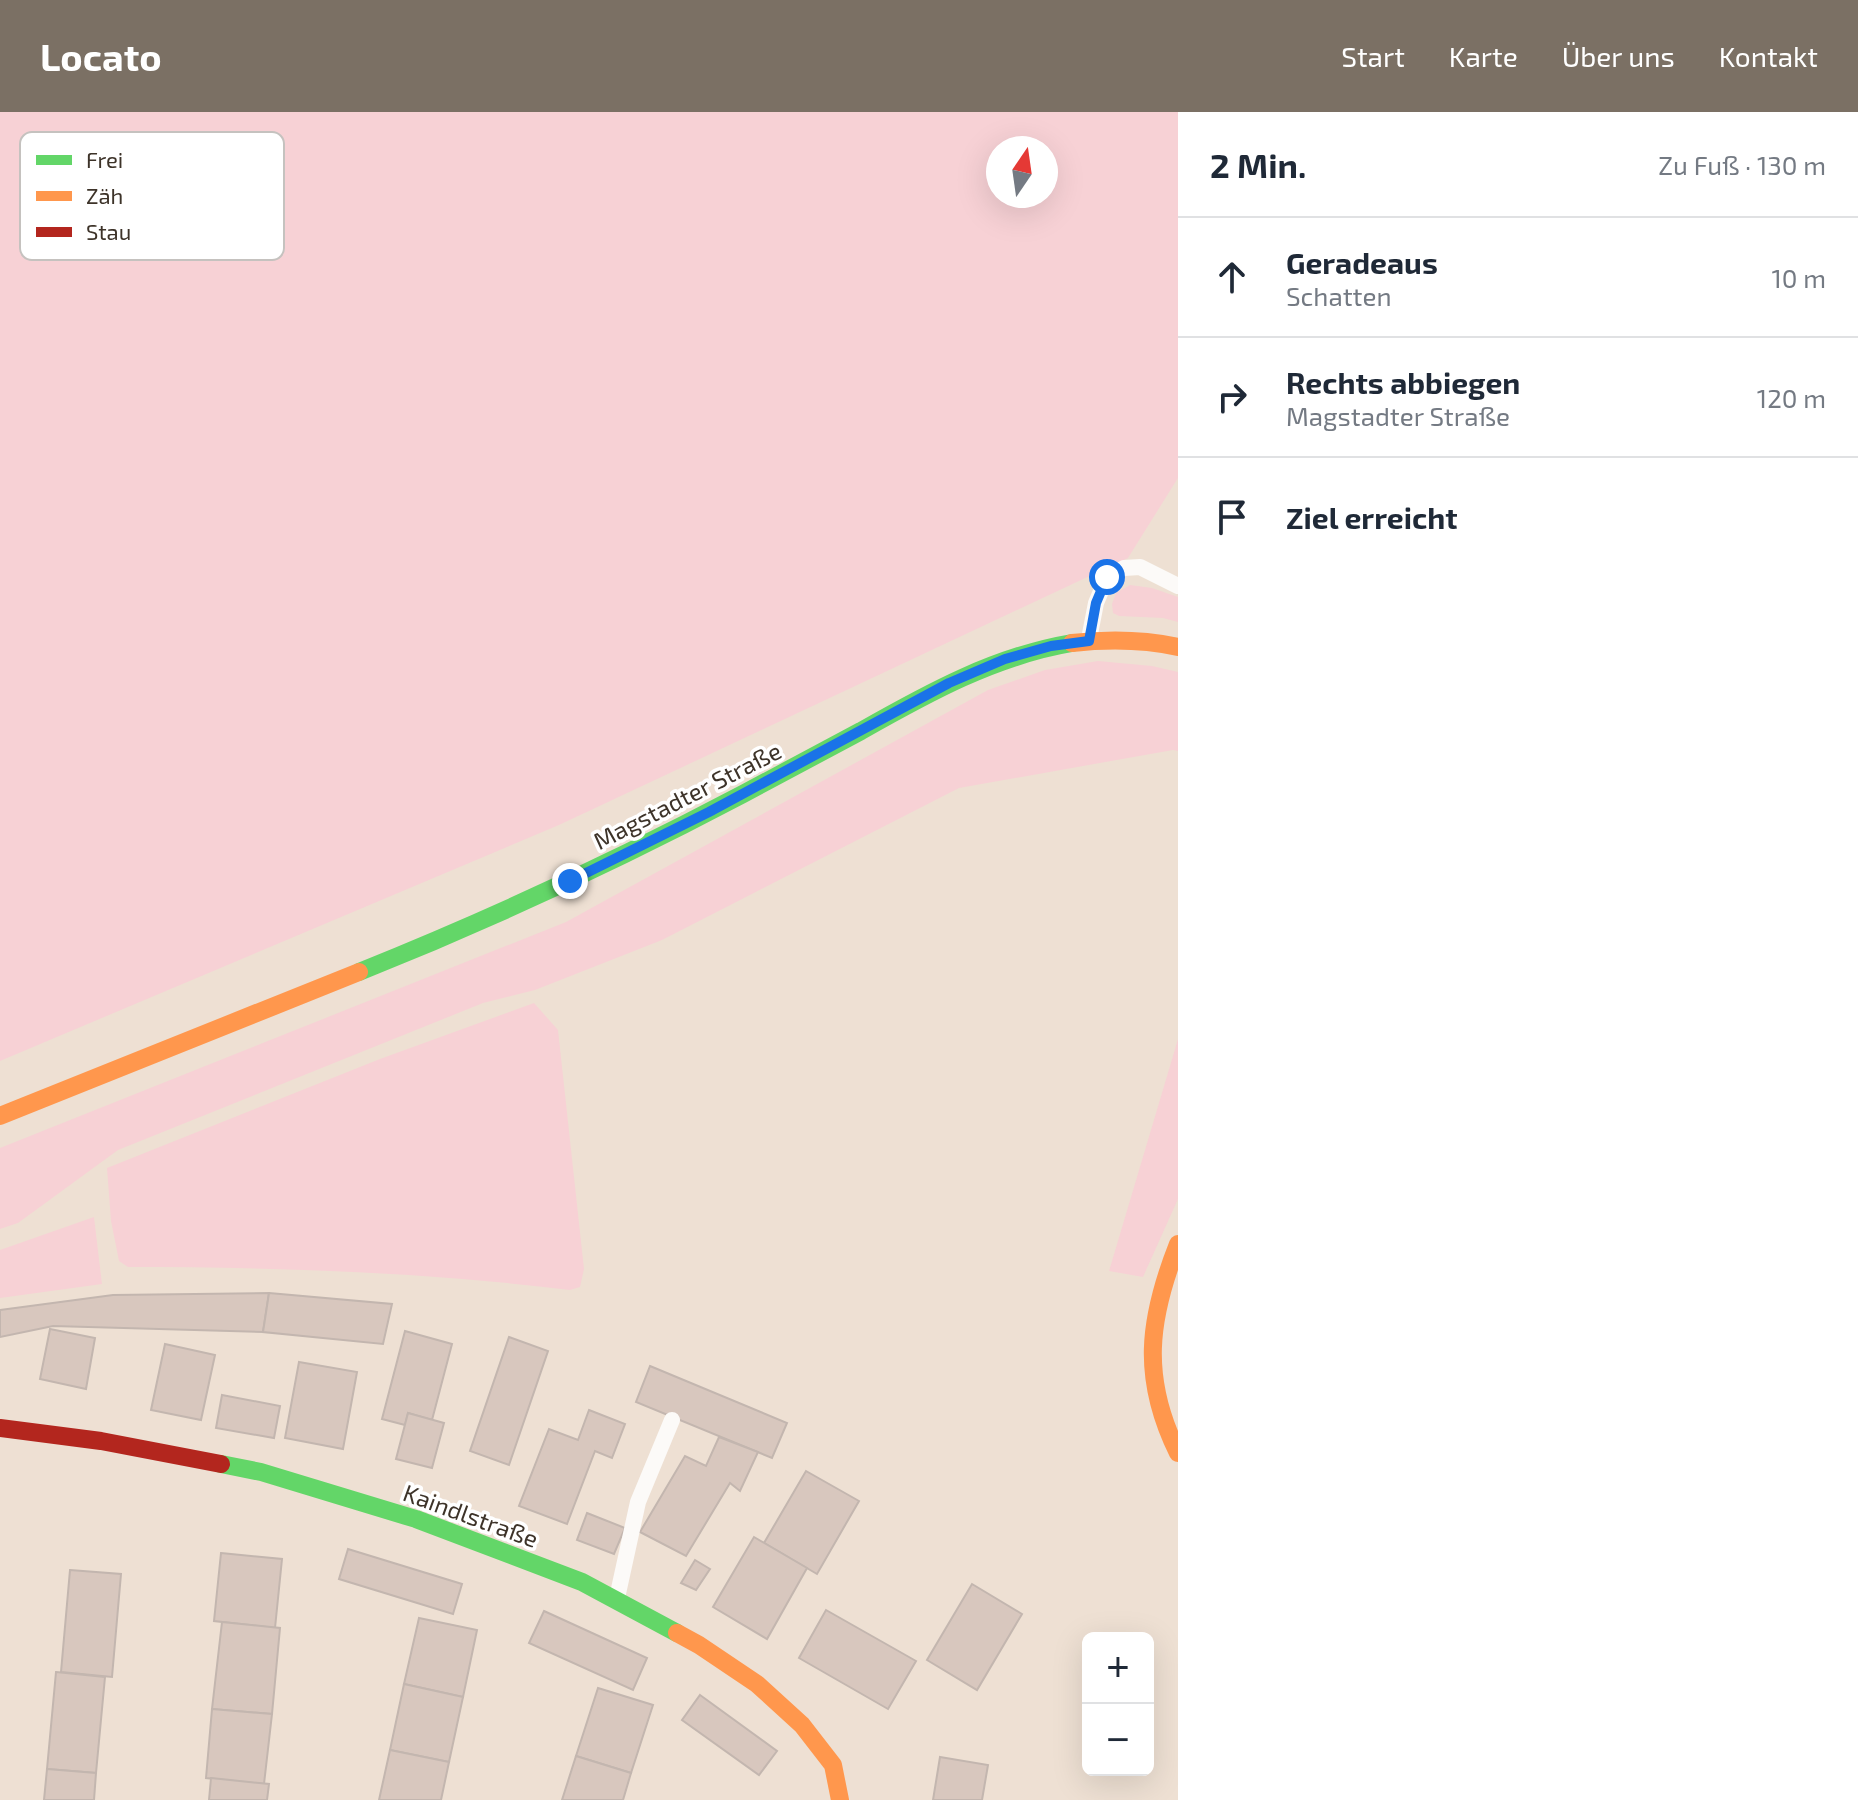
<!DOCTYPE html>
<html lang="de">
<meta charset="utf-8">
<style>
:root{--surface:#fff;--page:#f6f6f7;--text:#1f2937;--muted:#747a83;--line:#e0e1e3;--accent:#7b7064}
body{margin:0;font-family:"Exo 2",sans-serif;background:var(--page);color:var(--text)}
.controls{position:absolute;right:24px;bottom:24px;display:grid;overflow:hidden;border-radius:12px;box-shadow:0 8px 32px #0002}
.controls button{width:72px;height:72px;display:grid;place-items:center;padding:0;border:0;border-bottom:2px solid var(--line);background:var(--surface);color:var(--text);font:40px sans-serif}
.compass{position:absolute;left:986px;top:24px;width:72px;height:72px;border-radius:50%;background:var(--surface);box-shadow:0 8px 32px #0002;rotate:13deg}
.stop{position:absolute;width:24px;height:24px;margin:-18px;border:6px solid #1a73e8;border-radius:50%;background:#fff}
.stop.end{background:#1a73e8;border-color:#fff;box-shadow:0 2px 8px #0008}
.list{margin:0;padding:0;list-style:none}
h2{display:flex;justify-content:space-between;align-items:center;height:104px;margin:0;padding:0 32px;font-size:34px}
h2 small{font-size:26px;font-weight:400;color:var(--muted)}
.list li{display:grid;grid-template-columns:52px 1fr auto;gap:24px;align-items:center;box-sizing:border-box;height:120px;padding:0 32px;border-top:2px solid var(--line)}
.list b{display:block;font-size:30px;white-space:nowrap}
.list p{margin:0;font-size:26px;white-space:nowrap;color:var(--muted)}
.list em{font-size:26px;font-style:normal;color:var(--muted)}
.icon{flex:none;width:44px;height:44px;fill:none;stroke:currentColor;stroke-width:2;stroke-linecap:round;stroke-linejoin:round}
.map{position:relative;flex:none;width:1178px;height:1688px;overflow:hidden}
header{display:flex;align-items:center;gap:48px;box-sizing:border-box;height:112px;padding:0 40px;background:var(--accent);color:#fff}
header strong{font-size:38px}
nav{display:flex;gap:44px;margin-inline-start:auto;font-size:28px}
main{display:flex}
aside{flex:1;background:var(--surface)}
.map>svg:first-child{display:block}
.green{fill:#f7d1d5;fill-rule:evenodd}
.building{fill:#d8c7be;stroke:#c3b6af;stroke-width:2}
.lines{fill:none;stroke-linecap:round;stroke-linejoin:round}
.lane{stroke:#fcfaf8;stroke-width:16}
.fast{stroke:#63d668;stroke-width:18}
.slow{stroke:#ff974d;stroke-width:18}
.jam{stroke:#b3261e;stroke-width:18}
.route{stroke:#1a73e8;stroke-width:10}
.labels{text-anchor:middle;dominant-baseline:central;stroke-width:7;stroke-linejoin:round;paint-order:stroke}
.street-label{font-size:24px;fill:#3d3329;stroke:#fff}
.key{fill:#fff;stroke:#c5c2bf;stroke-width:2}
.key-label{font-size:22px;fill:#3d3329}
</style>
<header>
<strong>Locato</strong>
<nav><a>Start</a><a>Karte</a><a>Über uns</a><a>Kontakt</a></nav>
</header>
<main>
<div class="map">
<svg width="1178" height="1688" viewBox="0 0 1178 1688">
<rect width="100%" height="100%" fill="#eee0d3"/>
<g class="green">
<path d="M0,0H1178V366L1128,446L559,713L0,949ZM998,36H1046V84H998Z"/>
<polygon points="1130,473 1152,476 1178,485 1178,510 1163,506 1119,504 1113,501 1112,492 1116,481"/>
<polygon points="1098,549 1152,554 1178,560 1178,639 1173,638 959,676 662,828 535,878 483,891 118,1038 18,1111 0,1117 0,1036 566,810 988,578 1045,558"/>
<path d="M534,891L558,918L584,1157L580,1175L570,1178C424,1160 275,1155 128,1155L119,1149L111,1109L107,1056L380,947Z"/>
<polygon points="1178,927 1178,1087 1143,1165 1109,1159"/>
<polygon points="94,1105 102,1172 0,1186 0,1138"/>
</g>
<g class="building">
<polygon points="269,1181 263,1220 53,1214 0,1225 0,1198 113,1183"/>
<polygon points="269,1181 392,1192 383,1232 263,1220"/>
<polygon points="50,1217 95,1226 86,1277 40,1267"/>
<polygon points="405,1219 452,1232 432,1308 408,1301 405,1313 382,1307"/>
<polygon points="509,1225 548,1239 509,1353 470,1339"/>
<polygon points="165,1232 215,1243 201,1308 151,1298"/>
<polygon points="299,1250 357,1260 343,1337 285,1326"/>
<polygon points="650,1254 787,1311 772,1346 636,1290"/>
<polygon points="222,1283 280,1294 274,1326 216,1316"/>
<polygon points="589,1298 625,1312 612,1346 595,1339 567,1412 519,1394 549,1317 578,1328"/>
<polygon points="408,1301 444,1311 432,1356 396,1347"/>
<polygon points="719,1325 758,1340 740,1379 730,1371 686,1444 640,1420 685,1344 706,1354"/>
<polygon points="806,1359 859,1389 817,1462 764,1431"/>
<polygon points="587,1401 625,1416 614,1442 577,1428"/>
<polygon points="754,1425 807,1456 767,1527 713,1495"/>
<polygon points="348,1437 462,1472 453,1502 339,1467"/>
<polygon points="221,1441 282,1447 275,1516 214,1509"/>
<polygon points="695,1448 710,1457 696,1478 681,1471"/>
<polygon points="70,1458 121,1462 112,1565 61,1560"/>
<polygon points="972,1472 1022,1502 977,1578 927,1548"/>
<polygon points="826,1498 916,1549 888,1597 799,1546"/>
<polygon points="544,1499 647,1546 633,1578 529,1531"/>
<polygon points="419,1506 477,1518 463,1585 404,1572"/>
<polygon points="222,1510 280,1516 272,1602 212,1597"/>
<polygon points="56,1560 105,1565 96,1661 47,1657"/>
<polygon points="404,1572 463,1585 449,1650 390,1638"/>
<polygon points="598,1576 653,1593 631,1661 576,1644"/>
<polygon points="700,1583 777,1639 759,1663 682,1608"/>
<polygon points="212,1597 272,1602 264,1672 206,1666"/>
<polygon points="390,1638 449,1650 441,1688 379,1688"/>
<polygon points="576,1644 631,1661 623,1688 562,1688"/>
<polygon points="940,1645 988,1653 982,1688 933,1688"/>
<polygon points="47,1657 96,1661 94,1688 44,1688"/>
<polygon points="211,1666 269,1672 267,1688 209,1688"/>
</g>
<g class="lines">
<g class="lane">
<polyline points="1089,527 1096,491 1107,465 1124,456 1140,455 1178,474"/>
<polyline points="617,1486 638,1390 672,1308"/>
</g>
<g class="fast">
<path d="M359,860C491,807 618,748 743,682C783,661 822,640 861,619C928,581 995,544 1072,531"/>
<polyline points="221,1352 261,1360 416,1407 582,1470 677,1521"/>
</g>
<g class="slow">
<path d="M1072,531C1108,527 1142,527 1178,535"/>
<polyline points="0,1004 359,860"/>
<path d="M1178,1132C1148,1208 1141,1266 1178,1341"/>
<polyline points="677,1521 699,1533 757,1572 802,1613 833,1653 840,1688"/>
</g>
<polyline class="jam" points="0,1316 101,1329 221,1352"/>
</g>
<g class="lines">
<polyline class="route" points="570,769 709,700 949,571 1005,547 1051,534 1089,529 1096,491 1107,465"/>
</g>
<g class="labels">
<g class="street-label">
<text transform="translate(687 683) rotate(-27)">Magstadter Straße</text>
<text transform="translate(471 1403) rotate(20)">Kaindlstraße</text>
</g>
</g>
<rect x="20" y="20" width="264" height="128" rx="12" class="key"/>
<rect x="36" y="43" width="36" height="10" fill="#63d668"/>
<rect x="36" y="79" width="36" height="10" fill="#ff974d"/>
<rect x="36" y="115" width="36" height="10" fill="#b3261e"/>
<g class="key-label">
<text x="86" y="56">Frei</text>
<text x="86" y="92">Zäh</text>
<text x="86" y="128">Stau</text>
</g>
</svg>
<div class="controls">
<button>+</button>
<button>−</button>
</div>
<svg class="compass" viewBox="-18 -18 36 36"><path d="M0-13l5 13h-10z" fill="#e53935"/><path d="M0 13l5-13h-10z" fill="#747a83"/></svg>
<div class="stop" style="left:1107px;top:465px"></div>
<div class="stop end" style="left:570px;top:769px"></div>
</div>
<aside>
<h2>2 Min.<small>Zu Fuß · 130 m</small></h2>
<ul class="list">
<li><svg class="icon" aria-label="ahead" viewBox="0 0 24 24"><path d="M12 20V5M6 11l6-6 6 6"/></svg><div><b>Geradeaus</b><p>Schatten</p></div><em>10 m</em></li>
<li><svg class="icon" aria-label="right" viewBox="0 0 24 24"><path d="M7 20v-9h11M14 6l5 5-5 5"/></svg><div><b>Rechts abbiegen</b><p>Magstadter Straße</p></div><em>120 m</em></li>
<li><svg class="icon" aria-label="arrive" viewBox="0 0 24 24"><path d="M6 21V4h12l-3 4 3 4H6"/></svg><div><b>Ziel erreicht</b></div></li>
</ul>
</aside>
</main>
